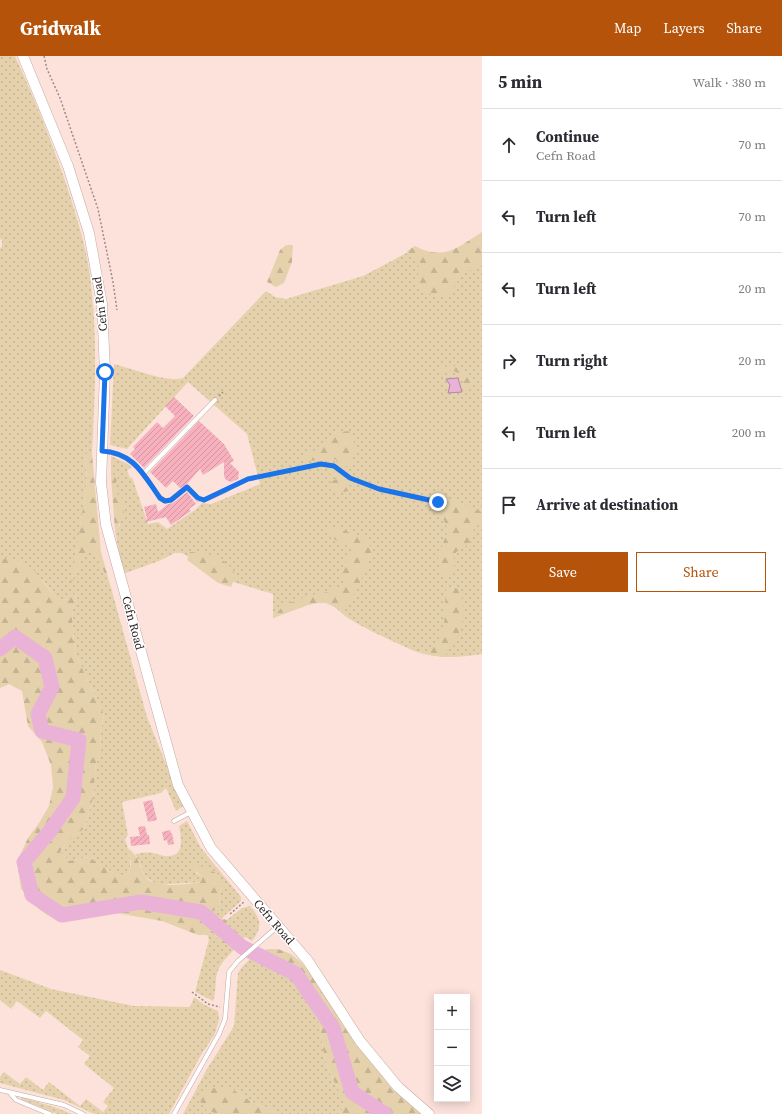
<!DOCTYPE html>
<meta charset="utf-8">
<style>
:root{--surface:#fff;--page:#f2f2f3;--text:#2b2b33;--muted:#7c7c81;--line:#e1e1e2;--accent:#b45309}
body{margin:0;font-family:"Source Serif 4",serif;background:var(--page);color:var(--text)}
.controls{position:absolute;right:12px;bottom:12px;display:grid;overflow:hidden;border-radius:0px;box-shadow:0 2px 10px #0003}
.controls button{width:36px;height:36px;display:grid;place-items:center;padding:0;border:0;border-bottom:1px solid var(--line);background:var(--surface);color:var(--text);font:20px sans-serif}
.stop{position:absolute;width:12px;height:12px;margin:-9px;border:3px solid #1a73e8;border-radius:50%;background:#fff}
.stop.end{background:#1a73e8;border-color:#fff;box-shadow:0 1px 4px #0008}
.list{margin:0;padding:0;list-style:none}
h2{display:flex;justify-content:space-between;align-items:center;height:52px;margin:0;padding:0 16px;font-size:17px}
h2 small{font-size:13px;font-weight:400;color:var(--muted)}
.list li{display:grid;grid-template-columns:26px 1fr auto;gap:12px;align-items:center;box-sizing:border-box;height:72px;padding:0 16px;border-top:1px solid var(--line)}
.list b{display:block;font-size:15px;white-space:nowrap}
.list p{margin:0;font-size:13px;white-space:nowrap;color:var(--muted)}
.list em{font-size:13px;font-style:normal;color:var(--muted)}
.actions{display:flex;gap:8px;padding:12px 16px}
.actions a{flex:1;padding:9px 0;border:1px solid var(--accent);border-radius:0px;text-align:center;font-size:14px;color:var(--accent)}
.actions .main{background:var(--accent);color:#fff}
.icon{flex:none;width:22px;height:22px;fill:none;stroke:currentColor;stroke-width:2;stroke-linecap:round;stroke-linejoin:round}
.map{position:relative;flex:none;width:482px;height:1058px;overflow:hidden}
header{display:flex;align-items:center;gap:24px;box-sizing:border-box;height:56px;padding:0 20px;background:var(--accent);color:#fff}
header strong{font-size:19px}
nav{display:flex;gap:22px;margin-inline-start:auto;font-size:14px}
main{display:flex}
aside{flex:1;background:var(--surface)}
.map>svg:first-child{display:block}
.grass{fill:url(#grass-dots)}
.forest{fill:url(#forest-firs)}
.water{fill:#ebb2d8;stroke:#b086a0}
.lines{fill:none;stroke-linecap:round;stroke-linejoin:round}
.river{stroke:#ebb2d8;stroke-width:15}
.building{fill:url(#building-hatch)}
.service-casing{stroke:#c3a9a3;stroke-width:5}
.tertiary-casing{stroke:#c3a9a3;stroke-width:11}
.path{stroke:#9e8a86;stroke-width:1.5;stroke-dasharray:2 2;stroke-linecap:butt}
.service{stroke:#fff;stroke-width:4}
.tertiary{stroke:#fff;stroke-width:10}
.route{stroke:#1a73e8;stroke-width:5}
.labels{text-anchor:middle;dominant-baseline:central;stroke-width:3;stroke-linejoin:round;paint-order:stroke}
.street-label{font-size:12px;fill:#281e1c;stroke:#fff}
</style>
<header>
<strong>Gridwalk</strong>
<nav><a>Map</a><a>Layers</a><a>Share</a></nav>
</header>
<main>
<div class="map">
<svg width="482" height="1058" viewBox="0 0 482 1058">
<defs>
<pattern id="grass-dots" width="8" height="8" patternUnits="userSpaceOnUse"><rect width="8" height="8" fill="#e5d2ad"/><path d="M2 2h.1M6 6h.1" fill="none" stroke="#c4b494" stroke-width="1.8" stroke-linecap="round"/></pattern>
<pattern id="forest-firs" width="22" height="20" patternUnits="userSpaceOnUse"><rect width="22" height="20" fill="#e5d2ad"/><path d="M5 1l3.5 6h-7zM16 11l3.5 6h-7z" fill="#c4b494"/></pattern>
<pattern id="building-hatch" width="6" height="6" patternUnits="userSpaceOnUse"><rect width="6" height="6" fill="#f6b0be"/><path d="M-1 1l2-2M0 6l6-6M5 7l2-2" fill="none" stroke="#d397a3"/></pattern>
</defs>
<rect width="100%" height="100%" fill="#fde2dc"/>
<g class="grass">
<path d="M0,0H15C37,48 56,96 72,146C79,170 87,195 90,220C98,279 95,338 92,398H85L87,426L72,525L81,504L89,492L94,495L110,528L147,661L183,750L176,755L166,732L161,737L122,746L128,779L125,783C129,795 132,806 129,818L118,820L89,801L69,805L60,796L70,782L84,773L93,742L96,708L101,691L100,678L104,659L75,597L72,560L76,538L66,544L56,542L44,526L19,506L10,503H0V192L2,191V184L0,183Z"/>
<path d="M482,188V598C456,602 439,603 414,595C393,585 371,576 351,564C342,559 336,549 326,547C311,545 287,557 273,562V538L230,525L182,497H175L159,505L123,518L115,475L120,469L117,439L114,430L118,419L116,418L111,421V400L128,408L132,412L127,414L130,422L132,421L148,468L158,466L167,473L195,454L202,447L211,448L260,428L247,378L188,326L127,393L110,389L114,308C131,312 167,327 183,322L266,235L275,241L286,243L363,220L416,192L435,219Z"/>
<path d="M187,765L201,792L241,841V845L222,862L208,860L220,848L219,840L223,828L194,815L202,821L201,826L158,829L145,821L139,805L135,798C141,797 147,796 153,797C158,798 164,801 169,800C185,800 181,780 179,770Z"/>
<path d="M250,850C261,863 263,871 252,885L223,867L242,852Z"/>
<path d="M213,877L223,887L235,893C226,902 217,910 216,923C215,931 216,938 213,945L195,936L209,883L207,879Z"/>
<polygon points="253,900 283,917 307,943 320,969 324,1000 330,1017 346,1047 341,1056 338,1058 280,1058 252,1046 232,1033 206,1054 218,1058 183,1058 207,1013 234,970 238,917 242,911"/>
<polygon points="0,914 51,933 134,950 190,951 194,941 205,949 218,955 219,963 215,978 201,999 169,1058 94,1058 64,1044 0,1027 0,1021 4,1016 20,1028 26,1021 43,1034 49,1026 80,1050 86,1043 103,1056 108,1050 103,1046 114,1032 84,1008 90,1000 78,991 83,984 46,955 40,962 17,945 11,953 0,944"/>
<polygon points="21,1041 57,1052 72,1058 57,1058 21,1043"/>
</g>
<g class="forest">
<path d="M482,176V209L464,217L447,240L422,237L417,228L419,211L407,195L415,190C444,205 457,192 482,176Z"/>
<polygon points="286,189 293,189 292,206 284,227 276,231 267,226 280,194"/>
<polygon points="452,309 469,319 472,330 466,338 463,326 457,316 448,314 440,320 440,314 444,311"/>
<path d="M350,375L357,394L350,408L343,412L342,420L348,426L351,434C344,437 336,437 329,433L331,426L336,423L329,417L338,407L335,403L327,405L303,404L304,398L314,395L328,383L339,376Z"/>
<polygon points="85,398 92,398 101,496 110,528 94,495 89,493 81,504 71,528 87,426"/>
<path d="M116,418L119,419C113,432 113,436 125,444C125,456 122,466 115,475L111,421Z"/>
<path d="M455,445L482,456V469L475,470C470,485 471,489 456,496L453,506L455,513L449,520L441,521L438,501L448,474L441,457L444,447Z"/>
<path d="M329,471L346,475L366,483L373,495C365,513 357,544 340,554L326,547H314L273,562L282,551L306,540L328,536L345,528L341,517L347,502L353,493L328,480Z"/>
<polygon points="190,496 206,497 227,507 236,519 231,531 218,527 187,504"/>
<path d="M10,502L33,513L56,542L66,544L76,537L72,560L75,597L104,659L100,678L101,691L96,708L93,742L84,773L70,782L60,796L69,805L89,801L118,820L129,818L131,808L128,792C139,801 139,808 144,819C151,834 187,828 201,826L202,821L191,810L197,808L218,818L223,828L219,840L220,848L209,859L227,864L224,868L246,881L237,884L232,892L223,887L213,877L207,879H198L162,865L105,855L59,866L41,855L21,833L18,813L20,799L28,782L39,767L49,750L53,731L51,709L42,686L28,670L22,635L9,628L0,632V503Z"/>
<path d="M446,531L456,532L461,536C465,568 464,575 444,601L423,598L436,587L444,572Z"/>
<polygon points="267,893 278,893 291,898 302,907 324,936 344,971 392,1033 422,1058 338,1058 341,1056 345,1047 330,1017 324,1000 320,969 307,943 283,917 258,902 262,895"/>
<polygon points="212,1032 232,1033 252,1046 280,1058 218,1058 206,1054 200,1045 203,1035"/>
</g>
<polygon class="water" points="458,322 462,336 448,337 450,329 446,323"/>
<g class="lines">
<polyline class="river" points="0,593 15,581 45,602 52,631 38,658 42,675 79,684 73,742 50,775 24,806 32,839 62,859 141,846 201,856 242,891 296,918 333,972 352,1036 385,1058"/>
</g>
<g class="building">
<polygon points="174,341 194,360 144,412 130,398 135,393 133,391 157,366 163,372 175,360 165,350"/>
<polygon points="199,365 224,388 234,405 230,407 239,416 238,423 231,426 226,424 224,420 224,406 203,419 200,413 187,428 180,432 173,425 166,432 150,416"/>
<polygon points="187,436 196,448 189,453 191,455 171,469 166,461 142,467 147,463 144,451 156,448 158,456 168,448 173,447"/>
<polygon points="152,744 157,764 148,766 143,746"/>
<polygon points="145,770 147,779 149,779 150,788 131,790 130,781 140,780 138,771"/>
<polygon points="170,774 171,777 172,777 174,788 168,789 167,784 164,785 162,776"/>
</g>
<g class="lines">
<defs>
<g id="service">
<path d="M102,395C133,397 144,419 160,442L165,445L171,444L187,431L198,443L204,444L226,434"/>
<polyline points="143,418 215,344"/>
<polyline points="174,765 191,756"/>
<polyline points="0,1034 64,1049 83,1058"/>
<polyline points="10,1037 16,1044 50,1058"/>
<polyline points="174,1058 219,978 225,963 229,916 238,905 277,871"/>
</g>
<polyline id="tertiary" points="23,0 68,110 89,177 102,248 105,315 101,427 106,469 178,729 211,792 308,905 360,985 398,1031 429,1058"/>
</defs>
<use href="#service" class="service-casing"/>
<use href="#tertiary" class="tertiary-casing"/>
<g class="path">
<polyline points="44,0 47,13 60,42 98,153 113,226 117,254"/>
<polyline points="219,340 223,336"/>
<polyline points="231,431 248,423 321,407 334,411 350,422 379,433 438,446"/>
<polyline points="230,858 245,845"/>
<polyline points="192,936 208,948 220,951"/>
</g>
<use href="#service" class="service"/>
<use href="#tertiary" class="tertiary"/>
</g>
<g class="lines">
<path class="route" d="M105,316L102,395C134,397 143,418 160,442L165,445L171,444L187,431L198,442L204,444L248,423L321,408L334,410L350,422L379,433L438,446"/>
</g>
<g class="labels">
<g class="street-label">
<text transform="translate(100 248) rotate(-97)">Cefn Road</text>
<text transform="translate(133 567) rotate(75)">Cefn Road</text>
<text transform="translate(274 866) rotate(49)">Cefn Road</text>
</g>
</g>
</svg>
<div class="controls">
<button>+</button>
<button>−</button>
<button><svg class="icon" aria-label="layers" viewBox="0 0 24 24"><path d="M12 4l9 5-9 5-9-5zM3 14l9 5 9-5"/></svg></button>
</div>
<div class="stop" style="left:105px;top:316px"></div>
<div class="stop end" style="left:438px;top:446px"></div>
</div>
<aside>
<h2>5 min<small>Walk · 380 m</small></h2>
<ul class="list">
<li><svg class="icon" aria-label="ahead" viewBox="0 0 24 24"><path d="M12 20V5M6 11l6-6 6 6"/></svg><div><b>Continue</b><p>Cefn Road</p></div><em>70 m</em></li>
<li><svg class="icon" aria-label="left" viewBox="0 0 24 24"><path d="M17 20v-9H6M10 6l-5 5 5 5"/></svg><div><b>Turn left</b></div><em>70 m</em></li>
<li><svg class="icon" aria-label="left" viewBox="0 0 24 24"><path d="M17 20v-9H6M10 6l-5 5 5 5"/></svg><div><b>Turn left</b></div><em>20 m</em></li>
<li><svg class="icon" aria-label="right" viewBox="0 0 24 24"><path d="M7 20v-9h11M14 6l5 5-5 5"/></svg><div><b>Turn right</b></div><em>20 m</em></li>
<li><svg class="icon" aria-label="left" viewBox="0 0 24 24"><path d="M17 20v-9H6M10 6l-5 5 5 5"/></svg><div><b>Turn left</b></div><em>200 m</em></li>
<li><svg class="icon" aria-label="arrive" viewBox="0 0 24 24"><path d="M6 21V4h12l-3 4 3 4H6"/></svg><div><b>Arrive at destination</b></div></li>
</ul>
<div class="actions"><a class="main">Save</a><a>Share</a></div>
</aside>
</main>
